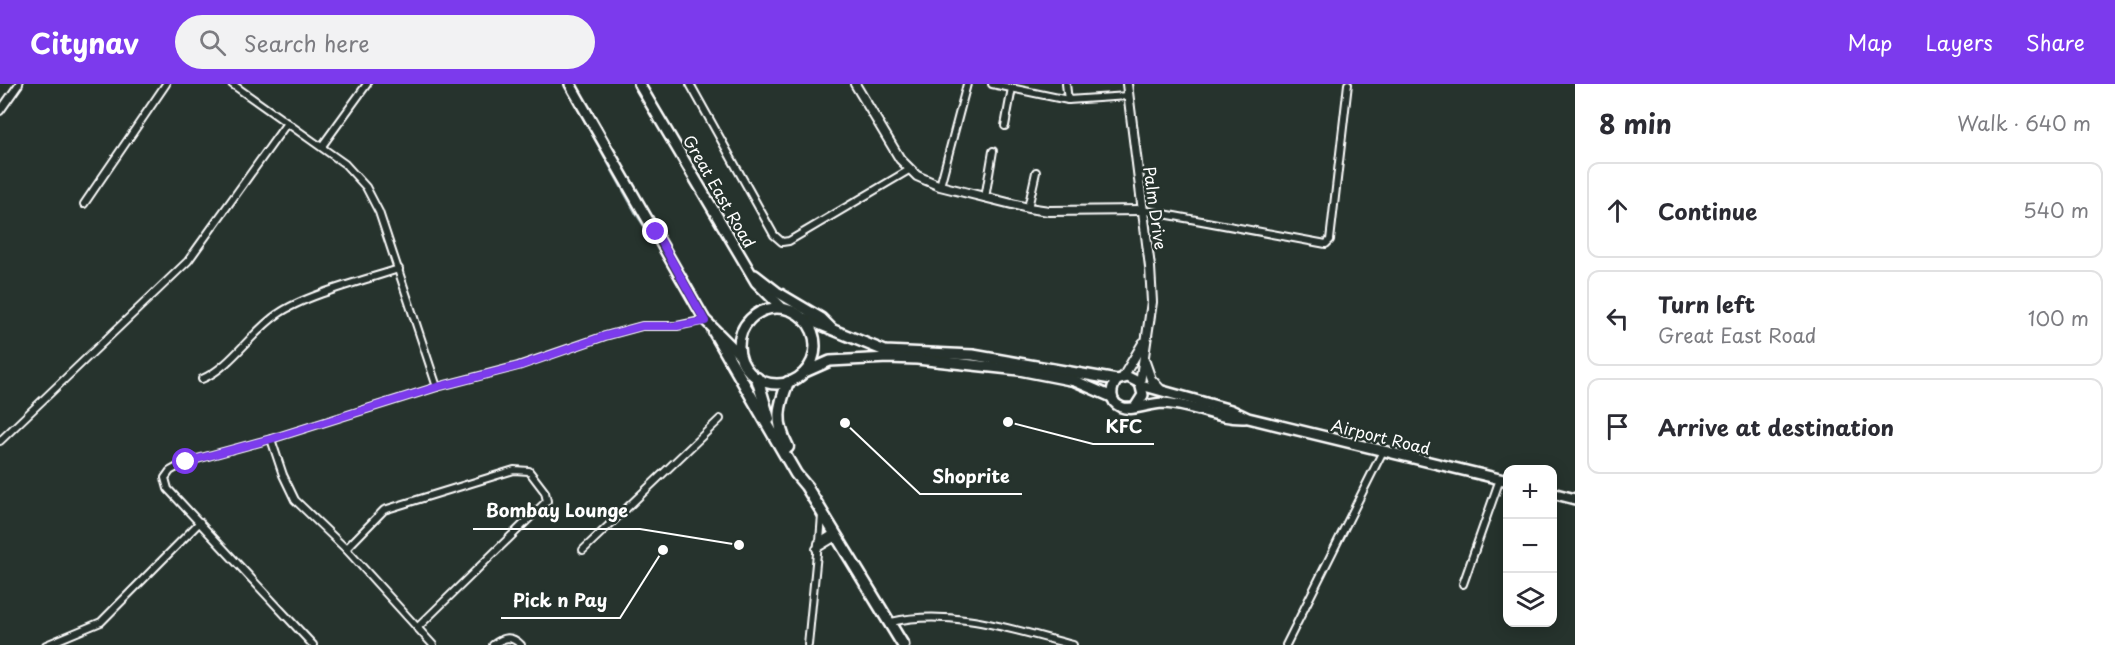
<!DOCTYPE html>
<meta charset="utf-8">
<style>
:root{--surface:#fff;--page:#f2f2f3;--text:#2b2b33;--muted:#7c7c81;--line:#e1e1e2;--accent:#7c3aed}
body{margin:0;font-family:"Playpen Sans",sans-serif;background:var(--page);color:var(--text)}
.controls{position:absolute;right:18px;bottom:18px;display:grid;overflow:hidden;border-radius:12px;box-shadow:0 3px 15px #0003}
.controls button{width:54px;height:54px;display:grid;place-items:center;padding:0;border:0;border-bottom:2px solid var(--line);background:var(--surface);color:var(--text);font:30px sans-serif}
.stop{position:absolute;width:18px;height:18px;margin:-14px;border:4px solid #7c3aed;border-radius:50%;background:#fff}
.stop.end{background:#7c3aed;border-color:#fff;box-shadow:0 2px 6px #0008}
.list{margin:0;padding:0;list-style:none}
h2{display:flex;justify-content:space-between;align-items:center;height:78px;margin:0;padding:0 24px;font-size:26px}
h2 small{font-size:20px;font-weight:400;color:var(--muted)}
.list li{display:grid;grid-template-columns:39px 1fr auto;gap:18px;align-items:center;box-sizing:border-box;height:96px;margin:0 12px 12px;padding:0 12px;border:2px solid var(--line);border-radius:12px}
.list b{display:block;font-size:22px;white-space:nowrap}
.list p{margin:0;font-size:20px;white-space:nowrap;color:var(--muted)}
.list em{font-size:20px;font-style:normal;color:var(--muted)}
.icon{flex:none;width:33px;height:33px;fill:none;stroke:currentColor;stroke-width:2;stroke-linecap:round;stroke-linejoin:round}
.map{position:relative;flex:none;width:1575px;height:561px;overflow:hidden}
header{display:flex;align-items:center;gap:36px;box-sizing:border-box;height:84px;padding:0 30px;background:var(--accent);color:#fff}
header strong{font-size:28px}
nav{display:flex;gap:33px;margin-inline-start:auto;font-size:21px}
.search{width:420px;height:54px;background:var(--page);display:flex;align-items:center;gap:15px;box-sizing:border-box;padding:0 21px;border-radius:33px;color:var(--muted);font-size:22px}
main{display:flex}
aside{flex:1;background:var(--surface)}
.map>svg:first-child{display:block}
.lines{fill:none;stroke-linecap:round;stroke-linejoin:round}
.stream{stroke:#93a6aa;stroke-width:2}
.minor-casing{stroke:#fff;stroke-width:10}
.tertiary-casing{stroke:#fff;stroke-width:12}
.secondary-casing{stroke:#fff;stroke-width:14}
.primary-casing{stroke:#fff;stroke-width:14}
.trunk-casing{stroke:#fff;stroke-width:15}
.minor{stroke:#26332d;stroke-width:6}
.tertiary{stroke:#26332d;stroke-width:8}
.secondary{stroke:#26332d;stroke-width:9}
.primary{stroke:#26332d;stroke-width:9}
.trunk{stroke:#26332d;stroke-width:10}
.route{stroke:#7c3aed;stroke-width:8}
.labels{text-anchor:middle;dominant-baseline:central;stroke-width:5;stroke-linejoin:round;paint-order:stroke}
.street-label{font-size:16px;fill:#fff;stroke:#26332d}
.leader{fill:none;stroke:#fff;stroke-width:2}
.callout-dot{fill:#fff;stroke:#26332d;stroke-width:2}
.callout-label{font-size:18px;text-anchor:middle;font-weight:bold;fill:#fff;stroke:#26332d;stroke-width:5;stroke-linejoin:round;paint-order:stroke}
</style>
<header>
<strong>Citynav</strong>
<div class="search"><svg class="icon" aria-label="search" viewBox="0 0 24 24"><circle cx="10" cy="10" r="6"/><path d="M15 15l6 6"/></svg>Search here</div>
<nav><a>Map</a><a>Layers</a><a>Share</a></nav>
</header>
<main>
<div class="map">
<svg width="1575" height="561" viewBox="0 0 1575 561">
<rect width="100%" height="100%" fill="#26332d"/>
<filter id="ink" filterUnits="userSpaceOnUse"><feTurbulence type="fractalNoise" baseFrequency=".0167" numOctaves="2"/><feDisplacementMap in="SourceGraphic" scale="12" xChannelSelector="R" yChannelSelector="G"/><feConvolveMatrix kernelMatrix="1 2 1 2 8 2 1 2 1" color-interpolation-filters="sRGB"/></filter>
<g filter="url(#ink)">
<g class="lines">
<polyline class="stream" points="564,0 636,130 662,170"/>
<defs>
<g id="minor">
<polyline points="232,0 345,80 366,103 379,128 437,303"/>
<polyline points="690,0 774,151 782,158 789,157 909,86"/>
<polyline points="992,0 1068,16 1128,12"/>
<polyline points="1066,0 1068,16"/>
<polyline points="0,27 19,0"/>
<polyline points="1005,42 1012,4"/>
<polyline points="322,62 367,0"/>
<polyline points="940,102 967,0"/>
<polyline points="985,114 993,67"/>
<polyline points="84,120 166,0"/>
<polyline points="1028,124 1036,88"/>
<polyline points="1142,126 1326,160 1330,156 1348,0"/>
<path d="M202,295C231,283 251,248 278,230C305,211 365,196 399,185"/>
<polyline points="271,355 283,391 295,416 346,465 433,561"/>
<polyline points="0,357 188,177 287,39"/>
<polyline points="820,457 822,431"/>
<polyline points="346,465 384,426 514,386 529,387 545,408 547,417 417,544"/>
<polyline points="816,465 836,453"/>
<polyline points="583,466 720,335"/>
<polyline points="1463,500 1500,395"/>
<path d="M891,538C952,524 1014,546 1073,561"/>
<polyline points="46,561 101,538 200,438"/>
<polyline points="313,561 168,405 165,394 170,387 186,378 271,355 437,303 518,282 605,252 642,242 677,242 705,236"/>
<path d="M493,561C504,553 511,551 521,561"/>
<polyline points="808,561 818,459 834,449"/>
<polyline points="1286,561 1382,369"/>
</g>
<g id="tertiary">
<polyline points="855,0 900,75 917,92 940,102 1028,124 1049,127 1142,126"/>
<polyline points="1127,0 1150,183 1152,218 1140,299"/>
<polyline points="1145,278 1151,295 1161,306"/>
<polyline points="1123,293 1143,259"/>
</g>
<g id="secondary">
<polyline points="804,234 885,267 973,271 1117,296"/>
<polyline points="805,288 830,277 888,274 917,275 1019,286 1075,297 1112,313"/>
<polyline points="1141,301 1231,326 1248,334 1508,397"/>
<path d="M1136,322L1143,311L1140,299L1128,293L1117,296C1110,305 1109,318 1121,323C1132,328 1150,319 1163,319C1191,320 1217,335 1245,334"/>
<polyline points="1552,409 1575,415"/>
</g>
<g id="primary">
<polyline points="570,0 705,236 739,270"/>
<polyline points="639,0 756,198 781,223"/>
<polyline points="755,191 777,208 821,234 831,244"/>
<circle cx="777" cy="262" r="38"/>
</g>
<g id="trunk">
<polyline points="714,248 796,390 806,402 903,561"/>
<polyline points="757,294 769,335"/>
<path d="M788,298C778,323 775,338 788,363"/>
</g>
</defs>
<use href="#minor" class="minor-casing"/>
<use href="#tertiary" class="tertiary-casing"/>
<use href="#secondary" class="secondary-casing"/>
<use href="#primary" class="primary-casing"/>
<use href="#trunk" class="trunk-casing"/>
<use href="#minor" class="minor"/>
<use href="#tertiary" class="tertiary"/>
<use href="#secondary" class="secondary"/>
<use href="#primary" class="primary"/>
<use href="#trunk" class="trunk"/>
</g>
</g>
<g class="lines" filter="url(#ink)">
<polyline class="route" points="186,378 271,355 437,303 519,282 605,252 642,242 677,242 705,237 656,148"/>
</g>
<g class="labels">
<g class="street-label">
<text transform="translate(720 107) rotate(60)">Great East Road</text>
<text transform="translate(1156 124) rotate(82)">Palm Drive</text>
<text transform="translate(1381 352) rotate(14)">Airport Road</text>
</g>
</g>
<path class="leader" d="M1008 338L1093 360H1154M845 339L920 410H1022M739 461L640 445H473M663 466L620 534H501"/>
<g class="callout-dot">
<circle cx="1008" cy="338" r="6"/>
<circle cx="845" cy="339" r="6"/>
<circle cx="739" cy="461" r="6"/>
<circle cx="663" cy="466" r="6"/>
</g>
<g class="callout-label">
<text x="1124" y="349">KFC</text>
<text x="971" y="399">Shoprite</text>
<text x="557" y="433">Bombay Lounge</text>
<text x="560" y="523">Pick n Pay</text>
</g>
</svg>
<div class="controls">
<button>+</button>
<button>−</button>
<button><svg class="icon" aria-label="layers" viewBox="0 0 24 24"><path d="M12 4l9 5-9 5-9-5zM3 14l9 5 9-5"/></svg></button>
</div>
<div class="stop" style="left:186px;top:378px"></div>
<div class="stop end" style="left:656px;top:148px"></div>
</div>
<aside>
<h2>8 min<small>Walk · 640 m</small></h2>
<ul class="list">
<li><svg class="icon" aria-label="ahead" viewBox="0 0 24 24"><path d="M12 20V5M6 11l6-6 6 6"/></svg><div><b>Continue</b></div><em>540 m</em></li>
<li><svg class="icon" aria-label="left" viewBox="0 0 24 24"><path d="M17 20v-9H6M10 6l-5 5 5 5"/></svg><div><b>Turn left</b><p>Great East Road</p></div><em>100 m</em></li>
<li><svg class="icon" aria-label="arrive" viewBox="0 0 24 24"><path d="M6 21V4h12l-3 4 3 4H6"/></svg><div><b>Arrive at destination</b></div></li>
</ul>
</aside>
</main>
